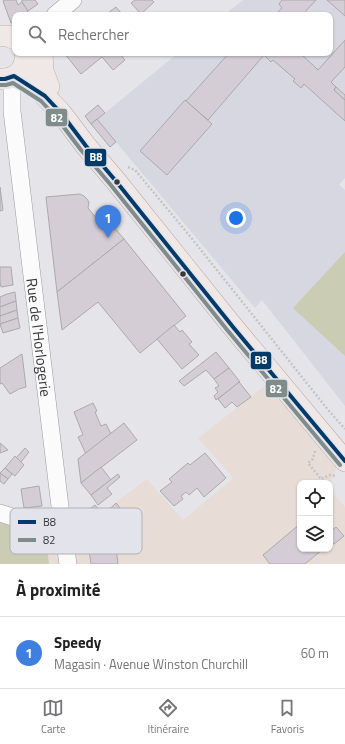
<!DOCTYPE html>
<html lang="fr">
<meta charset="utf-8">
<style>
:root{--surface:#fff;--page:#f6f6f6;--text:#222;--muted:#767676;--line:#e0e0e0;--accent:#757578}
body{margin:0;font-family:"Titillium Web",sans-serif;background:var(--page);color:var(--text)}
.controls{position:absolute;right:12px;bottom:12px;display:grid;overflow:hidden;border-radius:8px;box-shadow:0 1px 3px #0004}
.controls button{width:36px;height:36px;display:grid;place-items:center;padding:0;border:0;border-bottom:1px solid var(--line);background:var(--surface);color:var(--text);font:20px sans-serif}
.you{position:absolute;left:236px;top:218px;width:14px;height:14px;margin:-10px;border:3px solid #fff;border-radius:50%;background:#1a73e8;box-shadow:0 0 0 6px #1a73e833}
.badge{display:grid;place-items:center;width:26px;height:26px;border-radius:50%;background:var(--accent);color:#fff;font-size:13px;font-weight:700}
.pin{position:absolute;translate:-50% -33px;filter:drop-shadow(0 1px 2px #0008)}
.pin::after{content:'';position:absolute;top:21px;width:14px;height:12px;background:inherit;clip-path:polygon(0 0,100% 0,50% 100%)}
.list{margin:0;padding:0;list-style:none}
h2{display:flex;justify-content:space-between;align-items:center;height:52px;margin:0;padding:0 16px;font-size:17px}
h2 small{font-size:13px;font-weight:400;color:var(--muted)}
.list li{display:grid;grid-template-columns:26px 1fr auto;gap:12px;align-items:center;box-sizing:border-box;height:72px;padding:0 16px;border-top:1px solid var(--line)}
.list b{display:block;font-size:15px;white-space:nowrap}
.list p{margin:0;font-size:13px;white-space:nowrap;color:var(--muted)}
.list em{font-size:13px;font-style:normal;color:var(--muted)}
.icon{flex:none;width:22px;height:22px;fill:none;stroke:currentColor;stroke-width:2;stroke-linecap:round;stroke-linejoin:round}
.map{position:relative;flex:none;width:345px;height:564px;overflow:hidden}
.search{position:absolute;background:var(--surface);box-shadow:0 1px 3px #0004;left:12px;right:12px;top:12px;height:44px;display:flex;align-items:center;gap:10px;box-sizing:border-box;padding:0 14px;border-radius:8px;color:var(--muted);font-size:15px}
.sheet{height:124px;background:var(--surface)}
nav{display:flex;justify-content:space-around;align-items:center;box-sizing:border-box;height:56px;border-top:1px solid var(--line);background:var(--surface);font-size:11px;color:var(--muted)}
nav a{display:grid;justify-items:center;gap:2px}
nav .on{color:var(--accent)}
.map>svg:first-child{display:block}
.commercial{fill:#e7ddd6}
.built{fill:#d6d7e1}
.green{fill:#cbccb4}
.building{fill:#d5cdd5;stroke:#abaaac}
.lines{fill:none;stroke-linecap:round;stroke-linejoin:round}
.minor-casing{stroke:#9b9b9e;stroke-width:18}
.major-casing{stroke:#baadab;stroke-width:22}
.path{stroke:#c5c5c7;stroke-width:2.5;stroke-dasharray:2 2;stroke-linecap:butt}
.minor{stroke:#fbfbfc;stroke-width:17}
.major{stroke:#f0e8e6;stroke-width:21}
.bus-1-casing{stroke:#e3e4eb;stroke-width:7}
.bus-2-casing{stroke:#e3e4eb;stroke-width:7}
.bus-1{stroke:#023a6a;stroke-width:4}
.bus-2{stroke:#808c89;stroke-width:4}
.bus-dot{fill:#38393b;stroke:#e3e4eb;stroke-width:1.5}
.labels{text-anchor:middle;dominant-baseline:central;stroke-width:3;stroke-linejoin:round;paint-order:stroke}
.street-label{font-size:15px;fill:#38393b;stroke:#e3e4eb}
.key{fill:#e3e4eb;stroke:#b0b1b6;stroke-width:1}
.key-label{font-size:11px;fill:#38393b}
.line-badge{stroke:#e3e4eb;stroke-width:1.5}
.badge-label{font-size:11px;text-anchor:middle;font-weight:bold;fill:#fff}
</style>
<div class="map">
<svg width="345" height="564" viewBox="0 0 345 564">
<rect width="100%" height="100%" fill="#e5e5e9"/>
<polygon class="commercial" points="276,377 341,456 330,484 330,483 300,483 300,549 330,549 330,489 345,507 345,564 49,564 46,539 70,531 80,529 147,479 183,520 233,478 198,438"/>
<polygon class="built" points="243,0 345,0 345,178 339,185 345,190 345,406 262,300 255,308 116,142 110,147 85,116 98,105 105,113 178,53 330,53 330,15 224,15"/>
<g class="green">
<polygon points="345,252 345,356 293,308"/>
<polygon points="0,522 46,539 49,564 0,564"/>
</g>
<g class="building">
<polygon points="5,0 16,0 18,5 22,2 28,11 23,15 15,15 15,21 11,23 3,1"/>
<polygon points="22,0 35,0 38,4 28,11 22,2"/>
<polygon points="135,0 152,0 154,2 141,14 131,3"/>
<polygon points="282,0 316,0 302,15 275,15 282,8 279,4"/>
<polygon points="327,0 345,0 345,16"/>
<polygon points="116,7 123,15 110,15 108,13"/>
<polygon points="345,40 345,67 331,82 336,87 334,90 345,100 345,121 304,84 301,88 293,81 295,79 273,60 271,62 264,55 208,120 186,101 229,53 300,53 318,70"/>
<polygon points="64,53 119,53 125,60 113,70 102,57 81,74"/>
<polygon points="336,87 345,95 345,100 334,90"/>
<polygon points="185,100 212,124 167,175 140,151"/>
<polygon points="98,105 105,113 91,124 85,116"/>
<polygon points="97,119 116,142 110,147 91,124"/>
<polygon points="0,187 3,210 0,211"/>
<polygon points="80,194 84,196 87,199 89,202 88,208 96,218 103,218 108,220 124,239 57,292 46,197"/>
<polygon points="124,239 186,316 140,353 98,302 62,330 57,292"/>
<polygon points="0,267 11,267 13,285 1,287 0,283"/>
<polygon points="15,292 16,301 0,307 0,297 7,294"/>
<polygon points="16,301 17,310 0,316 0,307"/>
<polygon points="17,310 18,318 0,324 0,316"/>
<polygon points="18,318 20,328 3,333 0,324"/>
<polygon points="174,325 180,332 182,330 192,342 189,344 199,355 182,369 157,339"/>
<polygon points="216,352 229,368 214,379 206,370 184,386 179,381"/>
<polygon points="22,354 26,387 19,389 10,394 2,383 0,384 0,368"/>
<polygon points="229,368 240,382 216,400 214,396 218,392 215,388 219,386 214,379"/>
<polygon points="239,382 251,397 237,407 232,402 225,408 218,399"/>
<polygon points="93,403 97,411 95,412 101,426 106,424 111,434 86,454 78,437 83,435 74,412"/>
<polygon points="124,423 137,440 81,483 78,459"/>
<polygon points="0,443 8,450 0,453"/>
<polygon points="25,448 29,452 21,462 16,458"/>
<polygon points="205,453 226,478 204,497 197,488 189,495 186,492 181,496 183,499 174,506 160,491 172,482 169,479 188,463 190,465"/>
<polygon points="15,456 24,465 15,476 5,468"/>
<polygon points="101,467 111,480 91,495 81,483"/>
<polygon points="5,468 12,474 8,479 0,473"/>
<polygon points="0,473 8,479 4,484 0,481"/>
<polygon points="118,474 120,477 107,488 112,494 98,505 91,495"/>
<polygon points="39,486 42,506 24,508 21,489"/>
<polygon points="116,503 121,509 115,514 111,508"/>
<polygon points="95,505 99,510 90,516 87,511"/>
<polygon points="111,508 118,564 91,564 86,529 91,528 90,523"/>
<polygon points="300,524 300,549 323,549 305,564 270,564 263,555"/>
<polygon points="336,527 344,536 334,544 331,542 330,543 330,530 331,531"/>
</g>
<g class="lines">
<defs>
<g id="minor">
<polyline points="55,15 73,0"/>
<path id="s1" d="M12,77V111L62,523L68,564"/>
<polyline points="0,513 44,527 62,523"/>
</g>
<g id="major">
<polyline points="0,36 8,36 15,39"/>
<polyline points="42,53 43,71 49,87"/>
<polyline points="26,59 45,96 61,113 86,146 115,180 233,327 345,461"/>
<path d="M0,79C16,80 27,69 25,53"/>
</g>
</defs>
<use href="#minor" class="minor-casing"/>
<use href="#major" class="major-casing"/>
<g class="path">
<polyline points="128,167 135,170 189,235 329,411 345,429"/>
<polyline points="315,451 313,459 308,463 321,479 330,475 336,476"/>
</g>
<use href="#minor" class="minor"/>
<use href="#major" class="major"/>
<defs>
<polyline id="bus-1" points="0,79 5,79 14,76 45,96 61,113 86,146 115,180 233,327 345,461"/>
<polyline id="bus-2" points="0,85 6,85 13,83 41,101 56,117 81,150 110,184 228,331 340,465"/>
</defs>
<use href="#bus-1" class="bus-1-casing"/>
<use href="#bus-2" class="bus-2-casing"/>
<use href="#bus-1" class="bus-1"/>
<use href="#bus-2" class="bus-2"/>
</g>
<g class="bus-dot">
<circle cx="117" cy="182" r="3.5"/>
<circle cx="183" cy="274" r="3.5"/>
</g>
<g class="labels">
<g class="street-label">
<text stroke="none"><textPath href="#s1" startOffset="262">Rue de l'Horlogerie</textPath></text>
</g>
</g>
<rect x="10" y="508" width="132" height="46" rx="6" class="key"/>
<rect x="18" y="520" width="18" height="4" fill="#023a6a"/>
<rect x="18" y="538" width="18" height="4" fill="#808c89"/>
<g class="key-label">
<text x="43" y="526">B8</text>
<text x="43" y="544">82</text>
</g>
<g class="line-badge">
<rect x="45" y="108" width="23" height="19" rx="4" fill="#808c89"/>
<rect x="84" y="148" width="23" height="19" rx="4" fill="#023a6a"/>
<rect x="250" y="351" width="22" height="19" rx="4" fill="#023a6a"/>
<rect x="265" y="379" width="23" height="19" rx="4" fill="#808c89"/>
</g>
<g class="badge-label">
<text x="57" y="122">82</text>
<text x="96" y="161">B8</text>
<text x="261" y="364">B8</text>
<text x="276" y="393">82</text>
</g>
</svg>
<div class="controls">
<button><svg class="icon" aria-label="locate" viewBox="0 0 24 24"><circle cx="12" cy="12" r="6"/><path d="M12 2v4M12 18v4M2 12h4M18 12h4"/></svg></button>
<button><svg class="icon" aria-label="layers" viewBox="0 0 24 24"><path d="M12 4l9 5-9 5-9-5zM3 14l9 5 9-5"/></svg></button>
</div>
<div class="you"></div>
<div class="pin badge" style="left:108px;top:238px;background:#3f7fe0">1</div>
<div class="search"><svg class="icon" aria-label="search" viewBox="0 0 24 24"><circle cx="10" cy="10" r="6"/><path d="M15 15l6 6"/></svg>Rechercher</div>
</div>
<section class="sheet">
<h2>À proximité<small></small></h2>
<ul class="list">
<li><span class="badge" style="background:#3f7fe0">1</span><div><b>Speedy</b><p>Magasin · Avenue Winston Churchill</p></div><em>60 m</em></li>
</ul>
</section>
<nav>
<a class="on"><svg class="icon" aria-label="map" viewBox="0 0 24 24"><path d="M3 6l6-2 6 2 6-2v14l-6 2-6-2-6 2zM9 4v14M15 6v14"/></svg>Carte</a>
<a><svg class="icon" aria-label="directions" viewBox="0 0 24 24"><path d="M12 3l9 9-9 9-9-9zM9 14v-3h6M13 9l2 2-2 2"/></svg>Itinéraire</a>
<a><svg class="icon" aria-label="saved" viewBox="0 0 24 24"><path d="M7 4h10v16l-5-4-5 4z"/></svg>Favoris</a>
</nav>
